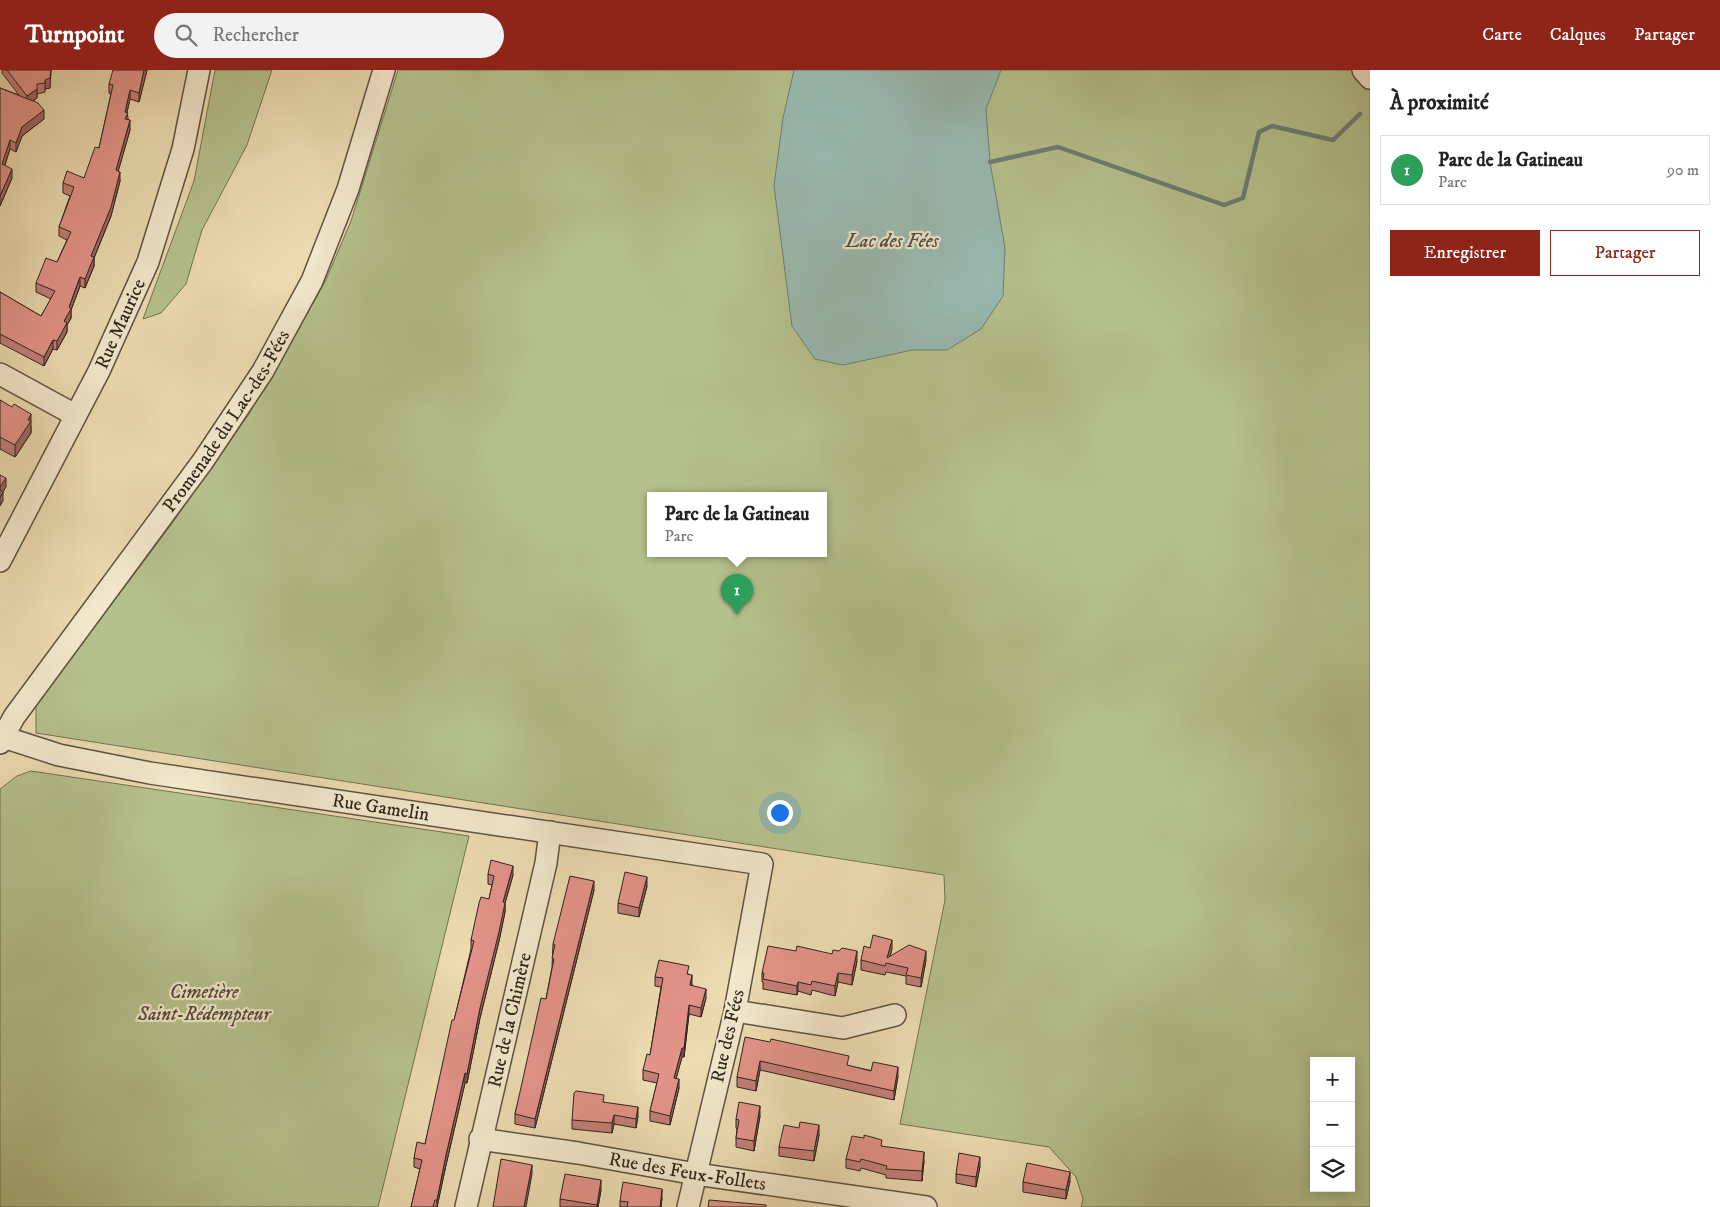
<!DOCTYPE html>
<html lang="fr">
<meta charset="utf-8">
<style>
:root{--surface:#fff;--page:#f2f2f2;--text:#222;--muted:#767676;--line:#e0e0e0;--accent:#8f2418}
body{margin:0;font-family:"IM FELL DW Pica",serif;background:var(--page);color:var(--text)}
.controls{position:absolute;right:15px;bottom:15px;display:grid;overflow:hidden;border-radius:0px;box-shadow:0 2px 12px #0003}
.controls button{width:45px;height:45px;display:grid;place-items:center;padding:0;border:0;border-bottom:1px solid var(--line);background:var(--surface);color:var(--text);font:25px sans-serif}
.you{position:absolute;left:779px;top:742px;width:18px;height:18px;margin:-12px;border:4px solid #fff;border-radius:50%;background:#1a73e8;box-shadow:0 0 0 8px #1a73e833}
.badge{display:grid;place-items:center;width:32px;height:32px;border-radius:50%;background:var(--accent);color:#fff;font-size:16px;font-weight:700}
.pin{position:absolute;translate:-50% -41px;filter:drop-shadow(0 1px 2px #0008)}
.pin::after{content:'';position:absolute;top:26px;width:18px;height:15px;background:inherit;clip-path:polygon(0 0,100% 0,50% 100%)}
.popup{position:absolute;left:647px;top:422px;width:180px;height:65px;box-sizing:border-box;display:grid;place-content:center;border-radius:0px;background:var(--surface);filter:drop-shadow(0 1px 4px #0005);font-size:16px;white-space:nowrap;color:var(--muted)}
.popup b{font-size:19px;color:var(--text)}
.popup::after{content:'';position:absolute;left:50%;top:100%;margin-left:-10px;border:10px solid transparent;border-top-color:var(--surface)}
.list{margin:0;padding:0;list-style:none}
h2{display:flex;justify-content:space-between;align-items:center;height:65px;margin:0;padding:0 20px;font-size:21px}
h2 small{font-size:16px;font-weight:400;color:var(--muted)}
.list li{display:grid;grid-template-columns:32px 1fr auto;gap:15px;align-items:center;box-sizing:border-box;height:70px;margin:0 10px 10px;padding:0 10px;border:1px solid var(--line);border-radius:0px}
.list b{display:block;font-size:19px;white-space:nowrap}
.list p{margin:0;font-size:16px;white-space:nowrap;color:var(--muted)}
.list em{font-size:16px;font-style:normal;color:var(--muted)}
.actions{display:flex;gap:10px;padding:15px 20px}
.actions a{flex:1;padding:11px 0;border:1px solid var(--accent);border-radius:0px;text-align:center;font-size:18px;color:var(--accent)}
.actions .main{background:var(--accent);color:#fff}
.icon{flex:none;width:28px;height:28px;fill:none;stroke:currentColor;stroke-width:2;stroke-linecap:round;stroke-linejoin:round}
.map{position:relative;flex:none;width:1370px;height:1137px;overflow:hidden}
header{display:flex;align-items:center;gap:30px;box-sizing:border-box;height:70px;padding:0 25px;background:var(--accent);color:#fff}
header strong{font-size:24px}
nav{display:flex;gap:28px;margin-inline-start:auto;font-size:18px}
.search{width:350px;height:45px;background:var(--page);display:flex;align-items:center;gap:12px;box-sizing:border-box;padding:0 18px;border-radius:28px;color:var(--muted);font-size:19px}
main{display:flex}
aside{flex:1;background:var(--surface)}
.map>svg:first-child{display:block}
.green{fill:#b5c18d;stroke:#727254;fill-rule:evenodd}
.water{fill:#99bab1;stroke:#6e7e75}
.lines{fill:none;stroke-linecap:round;stroke-linejoin:round}
.stream{stroke:#6e7e75;stroke-width:4.5}
.minor-casing{stroke:#5e5240;stroke-width:24}
.minor{stroke:#f3e8cc;stroke-width:21}
.wall{fill:#c37e76;stroke:#2e241a}
.shaded-wall{fill:#9f6760;stroke:#2e241a}
.building{fill:#e39389;stroke:#2e241a}
.labels{text-anchor:middle;dominant-baseline:central;stroke-width:4.5;stroke-linejoin:round;paint-order:stroke}
.street-label{font-size:19px;fill:#2e241a;stroke:#f3e8cc}
.park-label{font-size:19px;font-style:italic;fill:#504b37;stroke:#f3e8cc}
.water-label{font-size:20px;font-style:italic;fill:#4e5147;stroke:#f3e8cc}
</style>
<header>
<strong>Turnpoint</strong>
<div class="search"><svg class="icon" aria-label="search" viewBox="0 0 24 24"><circle cx="10" cy="10" r="6"/><path d="M15 15l6 6"/></svg>Rechercher</div>
<nav><a>Carte</a><a>Calques</a><a>Partager</a></nav>
</header>
<main>
<div class="map">
<svg width="1370" height="1137" viewBox="0 0 1370 1137">
<rect width="100%" height="100%" fill="#ecdbb1"/>
<filter id="stains"><feTurbulence type="fractalNoise" baseFrequency=".004" numOctaves="4"/><feColorMatrix values="0 0 0 0 .2 0 0 0 0 .09 0 0 0 0 .02 0 0 0 .5 -.17"/></filter>
<radialGradient id="worn" r=".72"><stop offset=".6" stop-color="#630" stop-opacity="0"/><stop offset="1" stop-color="#630" stop-opacity=".3"/></radialGradient>
<g class="green">
<polygon points="215,0 272,0 247,75 202,160 186,214 161,243 143,249 194,111"/>
<path d="M398,0H1370V1137H1081L1083,1129L1076,1107L1049,1077L900,1054L945,830L944,805L36,663V635L171,455L249,344L299,258L325,212L351,151ZM651,426H823V484H651ZM1314,991H1351V1118H1314Z"/>
<polygon points="31,701 469,766 378,1137 0,1137 0,719 17,706"/>
</g>
<polygon class="water" points="794,0 1001,0 986,39 990,92 1005,178 1003,226 981,259 947,280 912,280 843,295 815,289 792,256 774,116 783,48"/>
<g class="lines">
<polyline class="stream" points="990,92 1058,77 1224,135 1243,128 1259,62 1272,56 1333,70 1360,44"/>
<defs>
<g id="minor">
<polyline points="1363,0 1370,8"/>
<polyline points="0,304 75,345"/>
<path id="s1" d="M0,491L99,301L148,192L183,79L199,0"/>
<path id="s2" d="M0,666L59,685L150,703L762,794L735,941L688,1137"/>
<path id="s3" d="M0,673L14,647L203,391L263,301L312,211L348,119L384,0"/>
<polyline points="735,941 843,958 895,945"/>
<path id="s4" d="M480,1069L578,1083L696,1104L926,1137"/>
<path id="s5" d="M466,1137L546,793L550,762"/>
</g>
</defs>
<use href="#minor" class="minor-casing"/>
<use href="#minor" class="minor"/>
</g>
<g class="wall">
<polygon points="2,0 51,0 50,18 45,19 45,22 37,24 37,28 33,31 44,49 22,66 16,82 10,79 5,95 12,108 0,136 0,18 19,25 2,3"/>
<polygon points="147,0 139,32 130,29 127,42 130,60 118,101 120,111 111,146 94,188 94,196 85,218 80,216 71,240 71,248 67,255 67,262 57,280 53,279 44,296 0,273 0,222 41,246 51,229 36,222 36,213 57,192 67,170 59,166 59,157 70,126 63,123 63,113 84,108 99,78 111,24 109,23 109,14"/>
<polygon points="0,330 31,356 31,363 15,387 0,379"/>
<polygon points="488,804 513,805 505,833 505,842 499,871 480,948 467,1013 465,1013 446,1095 437,1137 411,1137 420,1099 414,1097 414,1088 425,1074 471,879 471,870 489,829 492,815 488,814"/>
<polygon points="647,816 639,847 618,843 618,833"/>
<polygon points="594,820 535,1058 515,1054 515,1044 546,929 552,897 553,874"/>
<polygon points="870,878 892,879 890,886 926,890 921,917 906,914 906,906 886,902 885,905 861,900 861,890"/>
<polygon points="796,881 857,891 852,915 838,912 835,926 812,920 811,925 798,921 797,925 763,919 763,912 762,912 762,903"/>
<polygon points="689,904 692,915 692,916 706,928 701,947 689,944 684,987 682,987 676,1008 679,1018 670,1055 650,1051 650,1041 657,1013 643,1010 643,1000 650,985 661,917 655,916 655,907"/>
<polygon points="770,972 849,996 898,1006 894,1030 760,1000 756,1021 737,1017 737,1007"/>
<polygon points="604,1032 638,1046 636,1058 614,1054 612,1063 572,1059 572,1050"/>
<polygon points="760,1046 754,1081 736,1077 736,1068 737,1059 736,1058 736,1049"/>
<polygon points="819,1065 814,1091 779,1086 779,1077"/>
<polygon points="882,1076 924,1091 922,1111 886,1108 886,1105 861,1098 860,1101 846,1098 846,1089"/>
<polygon points="980,1096 976,1117 956,1113 956,1104"/>
<polygon points="1070,1111 1066,1129 1023,1122 1023,1112"/>
<polygon points="601,1120 598,1137 560,1137 560,1129"/>
<polygon points="662,1128 661,1137 620,1137 620,1131"/>
</g>
<g class="shaded-wall">
<polygon points="51,0 50,18 45,19 45,10"/>
<polygon points="144,0 147,0 139,32 139,23"/>
<polygon points="37,19 37,28 27,35 27,26"/>
<polygon points="130,20 130,29 125,51 125,42"/>
<polygon points="44,40 44,49 22,66 16,82 16,73 22,57"/>
<polygon points="130,50 130,60 116,109 116,100"/>
<polygon points="10,70 10,79 2,103 2,94"/>
<polygon points="12,99 12,108 0,136 0,126"/>
<polygon points="120,102 120,111 111,146 94,188 94,196 85,218 85,209 91,186"/>
<polygon points="80,207 80,216 71,240 71,248 67,255 67,262 57,280 57,271"/>
<polygon points="53,270 53,279 44,296 44,287"/>
<polygon points="31,344 31,363 15,387 15,375"/>
<polygon points="6,408 6,417 0,427 0,417"/>
<polygon points="3,422 3,431 0,436 0,427"/>
<polygon points="513,796 513,805 505,833 505,842 499,871 480,948 467,1013 467,1004 480,938 503,832"/>
<polygon points="647,807 647,816 639,847 639,838"/>
<polygon points="594,811 594,820 535,1058 535,1049"/>
<polygon points="892,870 892,879 888,893 887,888"/>
<polygon points="857,881 857,891 852,915 852,905"/>
<polygon points="926,881 926,890 921,917 921,908"/>
<polygon points="838,903 838,912 835,926 835,916"/>
<polygon points="692,905 692,915 690,925 690,915"/>
<polygon points="798,912 798,921 797,925 797,916"/>
<polygon points="706,919 706,928 701,947 701,938"/>
<polygon points="689,935 689,944 684,987 684,978"/>
<polygon points="682,978 682,987 674,1017 674,1008"/>
<polygon points="760,991 760,1000 756,1021 756,1011"/>
<polygon points="898,997 898,1006 894,1030 894,1021"/>
<polygon points="465,1003 465,1013 446,1095 437,1137 437,1130 446,1085"/>
<polygon points="679,1009 679,1018 670,1055 670,1046"/>
<polygon points="760,1036 760,1046 754,1081 754,1071"/>
<polygon points="638,1037 638,1046 636,1058 636,1049"/>
<polygon points="614,1045 614,1054 612,1063 612,1053"/>
<polygon points="819,1055 819,1065 814,1091 814,1081"/>
<polygon points="924,1082 924,1091 922,1111 922,1101"/>
<polygon points="980,1087 980,1096 976,1117 976,1107"/>
<polygon points="532,1095 532,1104 526,1137 524,1137"/>
<polygon points="1070,1102 1070,1111 1066,1129 1066,1120"/>
<polygon points="601,1110 601,1120 598,1137 597,1137"/>
<polygon points="662,1119 662,1128 661,1137 660,1137"/>
</g>
<g class="building">
<polygon points="7,0 51,0 50,8 45,10 45,13 37,14 37,19 27,26"/>
<polygon points="113,0 144,0 139,23 130,20 125,42 128,43 125,49 130,50 116,100 120,102 111,137 91,186 94,187 85,209 80,207 69,237 71,239 64,251 67,253 57,271 53,270 44,287 0,264 0,222 41,246 55,221 36,213 46,188 57,192 71,162 59,157 74,117 63,113 67,101 84,108 95,77 99,78 113,15 109,14"/>
<polygon points="0,18 38,33 44,40 22,57 16,73 10,70 2,94 12,99 0,126"/>
<polygon points="0,330 12,337 14,334 31,344 28,350 31,351 15,375 0,367"/>
<polygon points="0,405 6,408 0,417"/>
<polygon points="0,420 3,422 0,427"/>
<polygon points="491,790 513,796 503,832 505,833 499,862 480,938 467,1004 465,1003 446,1085 437,1130 435,1130 433,1137 411,1137 422,1090 414,1088 417,1072 425,1074 452,950 454,950 474,871 471,870 479,833 481,827 489,829 494,806 488,804"/>
<polygon points="625,802 647,807 639,838 618,833"/>
<polygon points="570,806 594,811 535,1049 515,1044 541,928 546,929 554,889 552,888 555,875 553,874"/>
<polygon points="873,865 892,870 887,888 909,875 926,881 921,908 906,905 908,898 886,893 885,896 861,890 864,876 870,878"/>
<polygon points="768,876 796,881 797,876 832,884 833,880 839,881 842,878 857,881 852,905 838,903 835,916 812,911 811,915 798,912 797,916 763,909 764,903 762,903"/>
<polygon points="659,890 689,896 687,904 692,905 690,915 706,919 701,938 689,935 684,978 682,978 674,1008 679,1009 670,1046 650,1041 659,1004 643,1000 647,984 650,985 663,908 655,907"/>
<polygon points="745,967 770,972 771,969 849,986 847,995 871,1001 873,992 898,997 894,1021 760,991 756,1011 737,1007"/>
<polygon points="576,1021 604,1025 603,1032 638,1037 636,1049 614,1045 612,1053 572,1050 574,1023"/>
<polygon points="739,1032 760,1036 754,1071 736,1068 739,1050 736,1049"/>
<polygon points="800,1052 819,1055 814,1081 779,1077 784,1055 799,1058"/>
<polygon points="864,1065 882,1070 881,1076 924,1082 922,1101 886,1099 887,1096 861,1089 860,1092 846,1089 852,1066 864,1068"/>
<polygon points="959,1083 980,1087 976,1107 956,1104"/>
<polygon points="501,1089 532,1095 524,1137 493,1137"/>
<polygon points="1027,1093 1070,1102 1066,1120 1023,1112"/>
<polygon points="565,1104 601,1110 597,1135 560,1129"/>
<polygon points="623,1112 662,1119 660,1137 627,1137 628,1132 620,1131"/>
<polygon points="709,1130 766,1135 766,1137 708,1137"/>
</g>
<g class="labels">
<g class="street-label">
<text stroke="none"><textPath href="#s1" startOffset="266">Rue Maurice</textPath></text>
<text stroke="none"><textPath href="#s3" startOffset="394">Promenade du Lac-des-Fées</textPath></text>
<text stroke="none"><textPath href="#s2" startOffset="388">Rue Gamelin</textPath></text>
<text stroke="none"><textPath href="#s5" startOffset="192">Rue de la Chimère</textPath></text>
<text transform="translate(728 966) rotate(-77)">Rue des Fées</text>
<text stroke="none"><textPath href="#s4" startOffset="210">Rue des Feux-Follets</textPath></text>
</g>
<g class="park-label">
<text x="204" y="922">Cimetière<tspan x="204" dy="22">Saint-Rédempteur</tspan></text>
</g>
<g class="water-label">
<text x="892" y="171">Lac des Fées</text>
</g>
</g>
<rect width="100%" height="100%" filter="url(#stains)"/>
<rect width="100%" height="100%" fill="url(#worn)"/>
</svg>
<div class="controls">
<button>+</button>
<button>−</button>
<button><svg class="icon" aria-label="layers" viewBox="0 0 24 24"><path d="M12 4l9 5-9 5-9-5zM3 14l9 5 9-5"/></svg></button>
</div>
<div class="you"></div>
<div class="pin badge" style="left:737px;top:545px;background:#2e9e5b">1</div>
<div class="popup"><b>Parc de la Gatineau</b>Parc</div>
</div>
<aside>
<h2>À proximité<small></small></h2>
<ul class="list">
<li><span class="badge" style="background:#2e9e5b">1</span><div><b>Parc de la Gatineau</b><p>Parc</p></div><em>90 m</em></li>
</ul>
<div class="actions"><a class="main">Enregistrer</a><a>Partager</a></div>
</aside>
</main>
